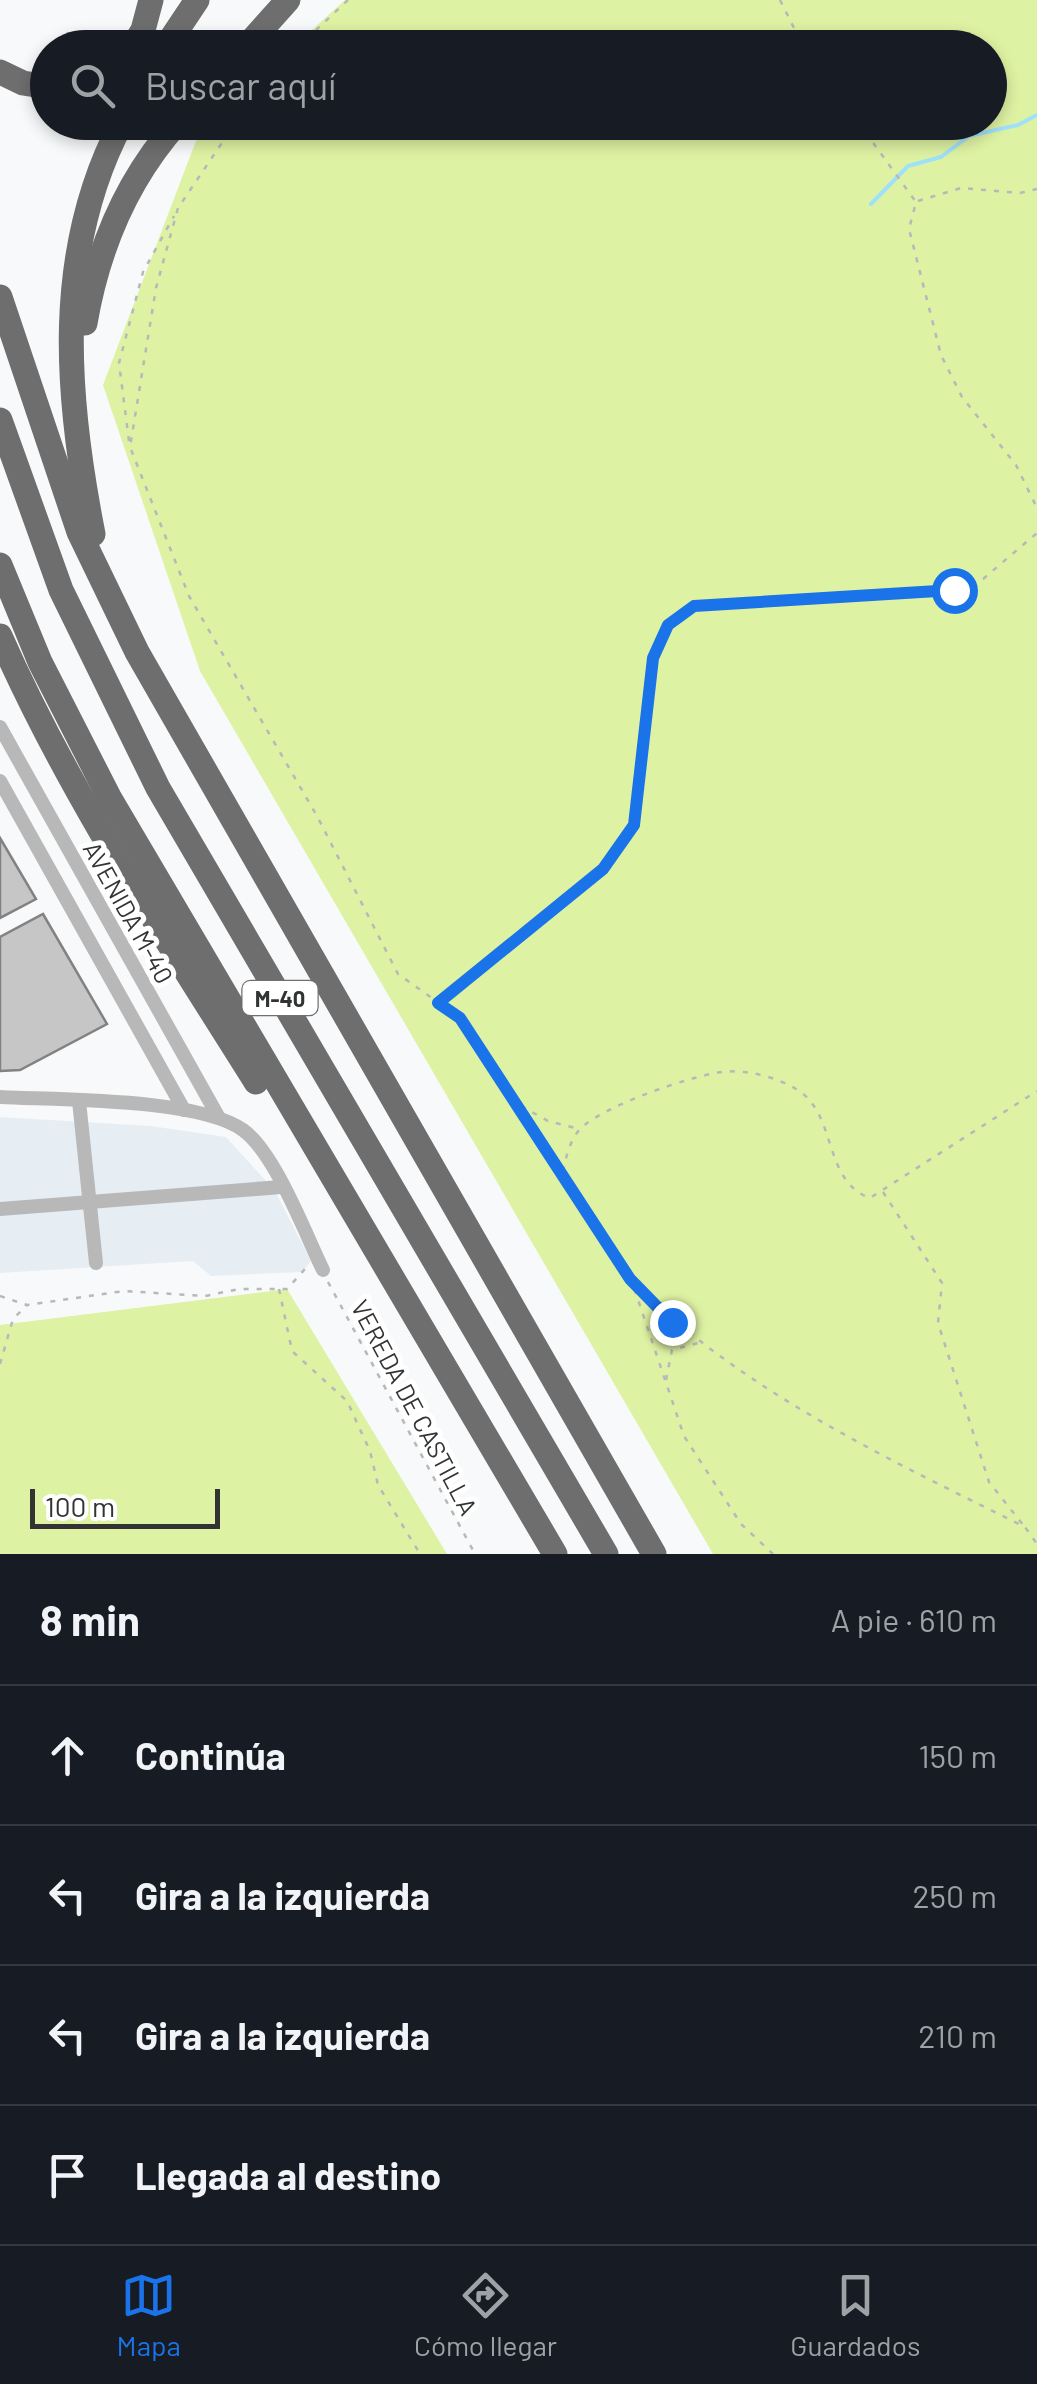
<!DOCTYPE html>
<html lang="es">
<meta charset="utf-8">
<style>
:root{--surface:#171b24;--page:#20242c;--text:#f1f3f6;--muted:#9ea1a6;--line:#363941;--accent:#1a73e8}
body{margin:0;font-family:Barlow,sans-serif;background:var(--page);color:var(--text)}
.scale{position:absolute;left:30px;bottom:25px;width:190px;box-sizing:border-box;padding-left:10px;border:5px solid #323333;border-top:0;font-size:28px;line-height:35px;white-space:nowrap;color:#323333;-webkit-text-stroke:8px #fff;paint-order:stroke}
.stop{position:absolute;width:30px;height:30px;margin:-22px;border:8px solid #1a73e8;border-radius:50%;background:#fff}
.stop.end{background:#1a73e8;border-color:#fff;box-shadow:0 2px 10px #0008}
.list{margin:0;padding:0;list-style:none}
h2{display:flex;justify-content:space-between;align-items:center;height:130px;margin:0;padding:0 40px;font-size:42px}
h2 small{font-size:32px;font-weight:400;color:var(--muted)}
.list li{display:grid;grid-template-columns:65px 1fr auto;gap:30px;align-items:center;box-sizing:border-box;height:140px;padding:0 40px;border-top:2px solid var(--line)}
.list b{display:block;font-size:38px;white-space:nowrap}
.list em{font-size:32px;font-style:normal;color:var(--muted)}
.icon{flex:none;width:55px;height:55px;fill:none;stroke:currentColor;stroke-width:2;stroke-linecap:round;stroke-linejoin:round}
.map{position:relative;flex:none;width:1037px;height:1554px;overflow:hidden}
.search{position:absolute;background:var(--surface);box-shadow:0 5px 15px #0003;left:30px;right:30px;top:30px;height:110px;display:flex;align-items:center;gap:25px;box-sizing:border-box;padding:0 35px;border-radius:55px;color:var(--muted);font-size:38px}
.sheet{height:690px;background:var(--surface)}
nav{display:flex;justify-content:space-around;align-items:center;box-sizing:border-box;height:140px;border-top:2px solid var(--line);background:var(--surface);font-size:28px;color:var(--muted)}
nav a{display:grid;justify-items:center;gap:5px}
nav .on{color:var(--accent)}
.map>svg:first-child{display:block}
.built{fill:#e6eef4}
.green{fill:#def2a3}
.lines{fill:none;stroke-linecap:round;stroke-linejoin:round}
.stream{stroke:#a0e1fa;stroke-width:4}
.building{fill:#c7c6c6;stroke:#838283;stroke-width:2.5}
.path{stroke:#b7b8b9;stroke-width:2.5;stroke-dasharray:5 8;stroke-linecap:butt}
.street{stroke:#b8b8b8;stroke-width:14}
.highway{stroke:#6f6e6e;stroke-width:25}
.route{stroke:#1a73e8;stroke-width:12}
.labels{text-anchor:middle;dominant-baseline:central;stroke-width:10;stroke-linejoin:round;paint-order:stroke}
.shield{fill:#fff;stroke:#707070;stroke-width:2.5}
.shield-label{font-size:22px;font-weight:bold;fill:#323333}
.street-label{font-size:25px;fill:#323333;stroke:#fff}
</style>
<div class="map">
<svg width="1037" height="1554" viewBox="0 0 1037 1554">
<rect width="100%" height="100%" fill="#f8f9fa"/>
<polygon class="built" points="0,1117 151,1126 226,1137 275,1191 311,1261 302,1272 211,1276 193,1261 0,1273"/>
<g class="green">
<polygon points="345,0 1037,0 1037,1554 713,1554 200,671 103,385 199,133 210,123 990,122 990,48 293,47"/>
<polygon points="287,1289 447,1554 0,1554 0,1325"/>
</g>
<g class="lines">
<polyline class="stream" points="871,204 908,166 941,157 969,136 1018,125 1037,115"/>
</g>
<g class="building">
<polygon points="0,838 36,899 0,918"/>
<polygon points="43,914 107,1024 20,1070 0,1071 0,937"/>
</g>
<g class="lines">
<g class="path">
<polyline points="780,0 804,48"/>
<polyline points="297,48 348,0"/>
<polyline points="236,122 178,208 156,288 130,447 189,596 317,816 398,974 460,1018 572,1184 631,1279 684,1436 741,1524 773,1554"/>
<polyline points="858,122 916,202 909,229 941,355 962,397 1016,465 1037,508"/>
<polyline points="918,201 961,188 1020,193 1037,189"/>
<polyline points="129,441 119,363 143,272 174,216"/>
<polyline points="439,1002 603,869 634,825 653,658 668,625 694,606 954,590 983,579 1037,533"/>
<polyline points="521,1106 548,1121 579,1129"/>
<path d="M563,1171C566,1157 570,1140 580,1129C603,1106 690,1076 722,1072C746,1069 776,1077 796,1089C838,1113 822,1181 870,1198L1037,1091"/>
<polyline points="883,1192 942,1283 938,1323 989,1482 1024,1526"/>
<path d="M631,1280C740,1390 888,1459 1025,1527L1037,1544"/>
<polyline points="328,1282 475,1554"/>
<polyline points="279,1289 292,1351 347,1401 370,1451 378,1485 420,1554"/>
<polyline points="0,1296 27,1305 124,1291 205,1296 239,1289 287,1289 305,1269"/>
<polyline points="0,1364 13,1319 27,1305"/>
<polyline points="666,1380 672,1350 702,1342"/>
</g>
<g class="street">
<polyline points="0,727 219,1118"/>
<polyline points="0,781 184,1110"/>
<path d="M0,1097C58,1100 198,1098 243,1130C275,1153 305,1233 323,1270"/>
<polyline points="79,1101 96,1263"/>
<polyline points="0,1209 281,1187"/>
</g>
<g class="highway">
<polyline points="132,48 143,30 151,0"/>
<polyline points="165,48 197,0"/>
<polyline points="245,48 288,0"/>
<polyline points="0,72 23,83 48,87"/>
<polyline points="0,297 79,532 137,652 654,1554"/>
<path d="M85,323C98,248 126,180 178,122"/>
<polyline points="0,420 61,590 158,788 606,1554"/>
<path d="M93,534C66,397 53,252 122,122"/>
<polyline points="0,565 40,662 109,797 555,1554"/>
<path d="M0,636C69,793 165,937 256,1082"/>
</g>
</g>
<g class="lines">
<polyline class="route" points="672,1322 630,1279 460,1018 438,1003 603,869 634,825 653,658 668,625 694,606 954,590"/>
</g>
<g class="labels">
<rect class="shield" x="242.5" y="981" width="75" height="34" rx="8"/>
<g class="shield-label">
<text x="280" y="998">M-40</text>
</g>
<g class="street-label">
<text transform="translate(129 912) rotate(61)">AVENIDA M-40</text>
<text transform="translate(415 1407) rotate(62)">VEREDA DE CASTILLA</text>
</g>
</g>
</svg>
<div class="scale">100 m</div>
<div class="stop" style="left:954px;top:590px"></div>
<div class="stop end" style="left:672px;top:1322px"></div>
<div class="search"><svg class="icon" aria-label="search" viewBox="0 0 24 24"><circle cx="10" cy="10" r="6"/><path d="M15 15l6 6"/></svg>Buscar aquí</div>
</div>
<section class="sheet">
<h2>8 min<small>A pie · 610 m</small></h2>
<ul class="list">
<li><svg class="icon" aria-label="ahead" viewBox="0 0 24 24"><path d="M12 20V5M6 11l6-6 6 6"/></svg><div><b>Continúa</b></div><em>150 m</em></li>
<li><svg class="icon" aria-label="left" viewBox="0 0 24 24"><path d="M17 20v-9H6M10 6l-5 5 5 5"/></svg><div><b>Gira a la izquierda</b></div><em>250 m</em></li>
<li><svg class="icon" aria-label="left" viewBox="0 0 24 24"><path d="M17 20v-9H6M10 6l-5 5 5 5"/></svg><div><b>Gira a la izquierda</b></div><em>210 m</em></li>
<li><svg class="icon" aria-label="arrive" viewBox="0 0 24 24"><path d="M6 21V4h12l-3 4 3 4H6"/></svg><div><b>Llegada al destino</b></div></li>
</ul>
</section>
<nav>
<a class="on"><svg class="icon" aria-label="map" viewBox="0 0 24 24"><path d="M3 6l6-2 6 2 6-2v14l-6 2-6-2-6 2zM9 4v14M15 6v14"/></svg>Mapa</a>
<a><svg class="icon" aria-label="directions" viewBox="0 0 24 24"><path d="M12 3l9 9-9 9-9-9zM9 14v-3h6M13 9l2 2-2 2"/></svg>Cómo llegar</a>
<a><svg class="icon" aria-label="saved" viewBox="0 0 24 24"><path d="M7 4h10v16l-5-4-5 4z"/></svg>Guardados</a>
</nav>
